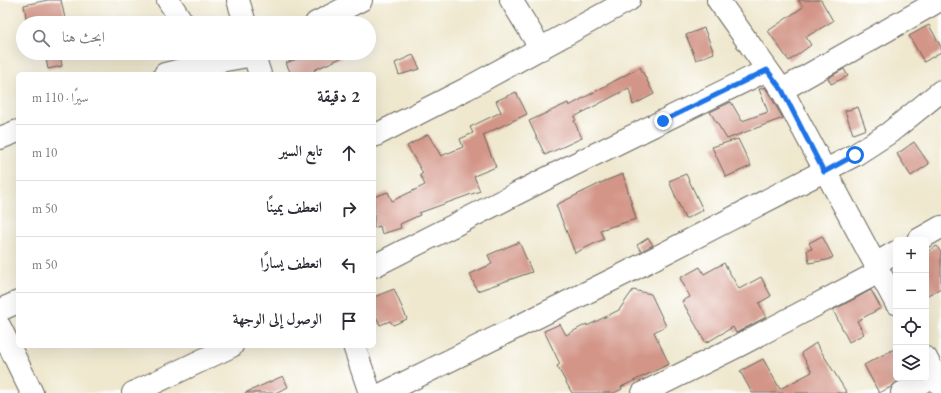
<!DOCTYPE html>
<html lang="ar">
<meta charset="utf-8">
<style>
:root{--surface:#fff;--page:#f7f7f7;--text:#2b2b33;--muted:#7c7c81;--line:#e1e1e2}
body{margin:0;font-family:"EB Garamond",Amiri,serif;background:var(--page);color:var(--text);direction:rtl}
.controls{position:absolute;right:12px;bottom:12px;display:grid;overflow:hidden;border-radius:6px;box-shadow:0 4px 16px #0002}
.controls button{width:36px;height:36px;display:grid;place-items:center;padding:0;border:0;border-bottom:1px solid var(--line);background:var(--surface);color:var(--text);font:20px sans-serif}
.stop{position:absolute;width:12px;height:12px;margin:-9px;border:3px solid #1a73e8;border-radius:50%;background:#fff}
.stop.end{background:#1a73e8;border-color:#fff;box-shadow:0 1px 4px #0008}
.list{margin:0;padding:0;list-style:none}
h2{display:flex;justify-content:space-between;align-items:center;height:52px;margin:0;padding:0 16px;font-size:17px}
h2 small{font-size:13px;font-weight:400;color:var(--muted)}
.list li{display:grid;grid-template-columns:26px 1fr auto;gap:12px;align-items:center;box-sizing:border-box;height:56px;padding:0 16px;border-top:1px solid var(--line)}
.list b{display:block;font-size:15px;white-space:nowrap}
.list em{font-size:13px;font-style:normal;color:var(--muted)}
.icon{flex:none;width:22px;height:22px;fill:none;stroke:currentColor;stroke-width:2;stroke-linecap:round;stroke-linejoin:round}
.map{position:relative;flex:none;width:941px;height:393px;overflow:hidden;direction:ltr}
.search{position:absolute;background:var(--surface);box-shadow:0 4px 16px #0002;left:16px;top:16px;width:360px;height:44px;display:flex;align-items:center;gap:10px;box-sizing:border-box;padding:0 14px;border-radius:22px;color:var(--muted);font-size:15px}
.panel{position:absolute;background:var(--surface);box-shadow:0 4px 16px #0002;left:16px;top:72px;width:360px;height:276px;border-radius:6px;direction:rtl}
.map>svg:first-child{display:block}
.building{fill:#d39587}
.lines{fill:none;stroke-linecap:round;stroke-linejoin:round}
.minor-casing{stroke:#66635b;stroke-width:24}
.minor{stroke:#fff;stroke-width:22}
.route{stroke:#1a73e8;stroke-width:5}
</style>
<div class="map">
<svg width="941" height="393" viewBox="0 0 941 393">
<rect width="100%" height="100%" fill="#fff"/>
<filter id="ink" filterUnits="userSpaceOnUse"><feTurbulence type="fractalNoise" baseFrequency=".025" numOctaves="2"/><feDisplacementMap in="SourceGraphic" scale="8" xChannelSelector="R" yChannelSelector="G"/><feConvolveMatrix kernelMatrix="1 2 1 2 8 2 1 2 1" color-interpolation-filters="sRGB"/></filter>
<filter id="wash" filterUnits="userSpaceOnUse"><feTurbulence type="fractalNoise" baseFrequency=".012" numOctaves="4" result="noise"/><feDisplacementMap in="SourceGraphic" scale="16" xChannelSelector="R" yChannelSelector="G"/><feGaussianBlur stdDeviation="0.9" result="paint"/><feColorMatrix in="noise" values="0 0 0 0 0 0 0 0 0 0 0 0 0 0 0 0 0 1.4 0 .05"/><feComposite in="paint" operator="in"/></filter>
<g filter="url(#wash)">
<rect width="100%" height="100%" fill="#efe8cf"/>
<g id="blocks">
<g class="building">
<polygon points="48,0 61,0 66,23 27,23 24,5"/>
<polygon points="798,0 821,0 833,21 806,37 811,45 789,61 768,31 803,7"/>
<polygon points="929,25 941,47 941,52 924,62 909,36"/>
<polygon points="704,28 714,53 696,60 686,35"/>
<polygon points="45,53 60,53 62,66 48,69"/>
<polygon points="312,53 352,53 314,70 316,74 291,74 286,63"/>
<polygon points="413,55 420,69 399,75 395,63"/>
<polygon points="640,67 654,94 633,105 629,88 574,117 576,120 574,121 582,138 545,155 529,121 568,103 569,106"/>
<polygon points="844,69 848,76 831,84 828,78"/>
<polygon points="765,87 783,118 727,139 710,112 731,102 742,121 768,112 759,89"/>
<polygon points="516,92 527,114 483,135 496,167 474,176 480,191 419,213 420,215 400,224 401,228 382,234 380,226 374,228 374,197 388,192 392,201 425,185 420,175 423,173 407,146 428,134 441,156 463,147 460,139 473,133 470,127 501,112 496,101"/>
<polygon points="858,107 866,129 853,134 845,111"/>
<polygon points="738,139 751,166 726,177 712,147"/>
<polygon points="914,142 929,164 911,176 897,154"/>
<polygon points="623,174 636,219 600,230 604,239 575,253 556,205 605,181"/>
<polygon points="686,174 703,210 685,219 669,181"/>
<polygon points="822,236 833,257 827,260 809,263 807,250 812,249 809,243"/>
<polygon points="648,238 653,245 641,251 637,245"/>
<polygon points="519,242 532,272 477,291 470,274 492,264 488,255"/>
<polygon points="937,246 941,253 941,288 926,296 926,252"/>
<polygon points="724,263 739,289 761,277 771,296 759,303 766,317 736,333 733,327 706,343 682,301 690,297 680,278 700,267 704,274"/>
<polygon points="394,289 407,319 393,325 390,321 380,325 374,312 374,297"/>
<polygon points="633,290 651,294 666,326 654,332 669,364 621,387 622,389 614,393 572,393 557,366 560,364 544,331 560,324 566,335 587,324 587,326 619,310"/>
<polygon points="871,290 881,308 857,321 864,334 849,342 833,310"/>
<polygon points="816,343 847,393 752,393 740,371 763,359 780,389 812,372 801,353"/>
<polygon points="896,348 896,378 898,381 891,387 879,393 864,365"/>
<polygon points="283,376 288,387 275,393 245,393"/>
</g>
</g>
</g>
<g filter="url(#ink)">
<use href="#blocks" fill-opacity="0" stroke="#66635b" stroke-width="1"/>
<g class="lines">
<defs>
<g id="minor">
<polyline points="168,0 183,23"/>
<polyline points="238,0 245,23"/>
<polyline points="511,0 541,49"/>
<polyline points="718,0 782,90 896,303"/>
<polyline points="316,23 361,0"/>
<polyline points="253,53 260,74"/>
<polyline points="165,74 209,63 254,55 259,53"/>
<polyline points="782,90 940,0"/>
<polyline points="374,136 466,89 629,0"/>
<polyline points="0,138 18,131"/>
<polyline points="918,240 941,227"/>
<polyline points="875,264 896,252"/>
<polyline points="374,266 573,165 767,70"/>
<polyline points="0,310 18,302"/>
<polyline points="0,327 32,393"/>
<polyline points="354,346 370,393"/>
<polyline points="926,358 941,386"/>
<polyline points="133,393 232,346"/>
<polyline points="384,393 626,273 855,155 889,133 941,91"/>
<polyline points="643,393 736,347 879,272"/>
<polyline points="902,393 935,375"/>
</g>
</defs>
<use href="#minor" class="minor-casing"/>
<use href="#minor" class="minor"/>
</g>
</g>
<g class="lines" filter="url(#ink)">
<polyline class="route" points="663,121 767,70 782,90 824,172 855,155"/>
</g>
</svg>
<div class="controls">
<button>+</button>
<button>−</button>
<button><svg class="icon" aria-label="locate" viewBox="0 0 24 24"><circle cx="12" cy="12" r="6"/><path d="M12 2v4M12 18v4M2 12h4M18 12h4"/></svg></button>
<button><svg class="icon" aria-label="layers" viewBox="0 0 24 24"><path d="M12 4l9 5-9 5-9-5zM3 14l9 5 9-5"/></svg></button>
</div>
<div class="stop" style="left:855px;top:155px"></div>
<div class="stop end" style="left:663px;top:121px"></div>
<div class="search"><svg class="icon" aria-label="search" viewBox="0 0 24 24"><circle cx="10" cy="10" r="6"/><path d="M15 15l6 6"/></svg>ابحث هنا</div>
<section class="panel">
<h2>2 دقيقة<small>سيرًا · 110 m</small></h2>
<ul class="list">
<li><svg class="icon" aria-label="ahead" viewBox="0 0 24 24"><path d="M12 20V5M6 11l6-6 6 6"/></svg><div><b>تابع السير</b></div><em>10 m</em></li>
<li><svg class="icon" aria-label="right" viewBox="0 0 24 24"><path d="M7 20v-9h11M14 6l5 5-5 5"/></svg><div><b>انعطف يمينًا</b></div><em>50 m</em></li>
<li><svg class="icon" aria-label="left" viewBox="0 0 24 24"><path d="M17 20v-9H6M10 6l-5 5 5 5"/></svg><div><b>انعطف يسارًا</b></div><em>50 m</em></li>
<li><svg class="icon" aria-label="arrive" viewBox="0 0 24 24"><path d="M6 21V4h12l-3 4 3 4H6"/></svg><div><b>الوصول إلى الوجهة</b></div></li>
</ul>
</section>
</div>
